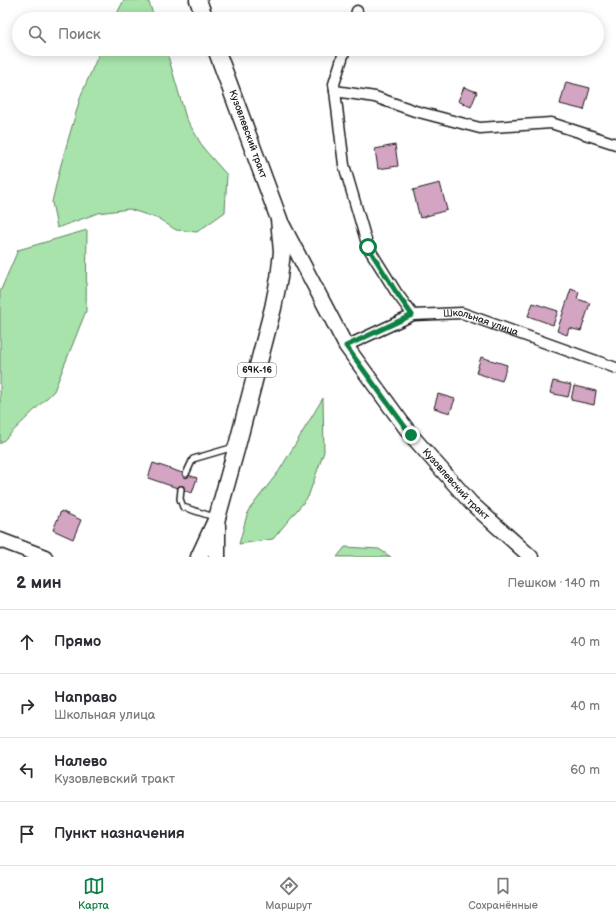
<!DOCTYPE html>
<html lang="ru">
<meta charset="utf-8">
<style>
:root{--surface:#fff;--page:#f7f7f7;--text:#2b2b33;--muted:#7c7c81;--line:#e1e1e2;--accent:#0b8043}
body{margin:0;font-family:"Balsamiq Sans",sans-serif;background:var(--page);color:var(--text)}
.stop{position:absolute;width:12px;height:12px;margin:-9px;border:3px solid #0b8043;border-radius:50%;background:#fff}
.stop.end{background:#0b8043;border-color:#fff;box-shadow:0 1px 4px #0008}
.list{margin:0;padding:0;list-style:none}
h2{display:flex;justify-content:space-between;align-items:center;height:52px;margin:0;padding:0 16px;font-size:17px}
h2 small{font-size:13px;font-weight:400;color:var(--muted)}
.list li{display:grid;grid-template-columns:26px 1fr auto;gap:12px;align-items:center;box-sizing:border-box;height:64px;padding:0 16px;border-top:1px solid var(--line)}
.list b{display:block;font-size:15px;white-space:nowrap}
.list p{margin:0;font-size:13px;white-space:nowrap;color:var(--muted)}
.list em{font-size:13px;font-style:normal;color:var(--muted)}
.icon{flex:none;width:22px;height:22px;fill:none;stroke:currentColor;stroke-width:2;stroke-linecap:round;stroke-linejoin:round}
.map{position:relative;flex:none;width:616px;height:557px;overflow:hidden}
.search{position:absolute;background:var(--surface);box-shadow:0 2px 10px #0003;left:12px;right:12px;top:12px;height:44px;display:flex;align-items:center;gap:10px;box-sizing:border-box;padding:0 14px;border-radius:22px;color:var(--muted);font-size:15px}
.sheet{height:308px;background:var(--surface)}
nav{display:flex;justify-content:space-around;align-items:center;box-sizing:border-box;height:56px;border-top:1px solid var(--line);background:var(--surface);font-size:11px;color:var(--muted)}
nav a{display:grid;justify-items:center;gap:2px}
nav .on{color:var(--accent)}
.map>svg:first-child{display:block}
.green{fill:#a7e3aa;stroke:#628063}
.building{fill:#d4a4c3;stroke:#1c1c1c}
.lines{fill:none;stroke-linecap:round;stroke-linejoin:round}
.lane-casing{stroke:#1c1c1c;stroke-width:8}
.street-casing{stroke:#1c1c1c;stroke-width:13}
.secondary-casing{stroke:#1c1c1c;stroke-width:17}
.primary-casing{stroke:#1c1c1c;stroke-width:19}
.lane{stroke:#fff;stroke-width:5}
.street{stroke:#fff;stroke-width:10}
.secondary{stroke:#fff;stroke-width:14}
.primary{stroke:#fff;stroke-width:16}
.route{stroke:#0b8043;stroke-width:5}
.labels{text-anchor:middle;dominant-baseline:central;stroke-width:3;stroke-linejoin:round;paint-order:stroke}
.shield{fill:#fff;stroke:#606060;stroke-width:1}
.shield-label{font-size:9px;font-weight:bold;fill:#1c1c1c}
.street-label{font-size:10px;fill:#1c1c1c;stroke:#fff}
</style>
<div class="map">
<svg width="616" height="557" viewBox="0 0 616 557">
<rect width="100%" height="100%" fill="#fff"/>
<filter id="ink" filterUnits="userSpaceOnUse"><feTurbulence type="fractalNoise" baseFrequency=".025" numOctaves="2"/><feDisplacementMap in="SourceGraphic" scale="8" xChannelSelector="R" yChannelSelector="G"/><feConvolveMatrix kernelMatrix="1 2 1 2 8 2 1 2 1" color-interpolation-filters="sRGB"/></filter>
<g filter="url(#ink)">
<g class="green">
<polygon points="124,0 148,0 155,19 114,19"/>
<polygon points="101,49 166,49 186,118 204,149 227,175 225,212 197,232 176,230 159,219 129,209 98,213 57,228 52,202 60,168 81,95"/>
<polygon points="87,230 86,311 54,391 0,444 0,292 18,250"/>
<polygon points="323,398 324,452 308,497 273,539 239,544 248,511 279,471"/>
<polygon points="345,547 379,549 391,557 337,557"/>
</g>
<g class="building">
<polygon points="566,82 590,88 584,110 560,104"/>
<polygon points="464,87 477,92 471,107 458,101"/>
<polygon points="395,145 398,166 378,169 375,149"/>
<polygon points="440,183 447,210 420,218 413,190"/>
<polygon points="571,289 579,292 577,299 590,303 581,331 569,328 567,335 557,331"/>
<polygon points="533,303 558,311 553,325 528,316"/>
<polygon points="481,357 507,365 502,381 476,373"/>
<polygon points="553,381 571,385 568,397 550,393"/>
<polygon points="574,386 596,391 594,405 571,400"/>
<polygon points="438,394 455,399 450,413 434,408"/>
<polygon points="153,463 197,478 192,493 148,478"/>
<polygon points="61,511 81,520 73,539 53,530"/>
</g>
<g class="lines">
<defs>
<g id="lane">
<polyline points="186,474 193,459 234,447"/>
<polyline points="181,489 180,499 183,507 214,517"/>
</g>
<g id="street">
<polyline points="355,19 357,11"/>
<polyline points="345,49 334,84 335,91 375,97 415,111 480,128 551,123 616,144"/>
<polyline points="335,91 344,165 368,247 396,292 413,315"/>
<path id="s1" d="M346,346L413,315L462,313L616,368"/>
</g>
<g id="secondary">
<path id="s2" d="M280,220L346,346L411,435L471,503L531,557"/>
<polyline points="0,540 45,557"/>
</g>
<g id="primary">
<polyline points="198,0 205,19"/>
<polyline points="199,557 217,518 237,446 273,308 279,278 282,252 279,219 216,49"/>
<polyline points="217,557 217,525"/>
</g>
</defs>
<use href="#lane" class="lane-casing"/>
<use href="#street" class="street-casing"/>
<use href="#secondary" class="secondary-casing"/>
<use href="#primary" class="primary-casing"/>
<use href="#lane" class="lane"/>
<use href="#street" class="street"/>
<use href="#secondary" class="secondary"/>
<use href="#primary" class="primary"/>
</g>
</g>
<g class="lines" filter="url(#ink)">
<polyline class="route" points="368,247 396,292 412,315 346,346 411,435"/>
</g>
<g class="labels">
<rect class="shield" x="238" y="363" width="38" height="14" rx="3"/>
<g class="shield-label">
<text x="257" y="370">69К-16</text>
</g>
<g class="street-label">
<text transform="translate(248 134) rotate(70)">Кузовлевский тракт</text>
<text stroke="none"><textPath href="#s1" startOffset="143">Школьная улица</textPath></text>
<text stroke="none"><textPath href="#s2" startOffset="319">Кузовлевский тракт</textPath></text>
</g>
</g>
</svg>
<div class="stop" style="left:368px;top:247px"></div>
<div class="stop end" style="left:411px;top:435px"></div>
<div class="search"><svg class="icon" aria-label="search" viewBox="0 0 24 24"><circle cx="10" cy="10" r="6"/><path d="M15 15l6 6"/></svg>Поиск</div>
</div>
<section class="sheet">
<h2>2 мин<small>Пешком · 140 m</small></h2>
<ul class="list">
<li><svg class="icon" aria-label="ahead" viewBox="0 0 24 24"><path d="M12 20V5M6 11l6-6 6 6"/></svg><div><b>Прямо</b></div><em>40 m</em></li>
<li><svg class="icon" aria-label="right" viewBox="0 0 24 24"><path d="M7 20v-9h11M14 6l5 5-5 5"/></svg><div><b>Направо</b><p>Школьная улица</p></div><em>40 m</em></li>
<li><svg class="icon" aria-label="left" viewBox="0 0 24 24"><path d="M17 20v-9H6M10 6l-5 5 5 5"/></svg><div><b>Налево</b><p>Кузовлевский тракт</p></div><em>60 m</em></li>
<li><svg class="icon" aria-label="arrive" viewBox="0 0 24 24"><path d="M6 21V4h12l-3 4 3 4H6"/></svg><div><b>Пункт назначения</b></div></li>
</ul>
</section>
<nav>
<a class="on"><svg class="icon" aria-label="map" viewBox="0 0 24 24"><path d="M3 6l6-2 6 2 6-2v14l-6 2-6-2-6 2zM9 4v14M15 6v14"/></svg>Карта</a>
<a><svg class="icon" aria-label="directions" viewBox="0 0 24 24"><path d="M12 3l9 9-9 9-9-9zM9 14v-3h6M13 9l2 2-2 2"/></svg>Маршрут</a>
<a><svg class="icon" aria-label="saved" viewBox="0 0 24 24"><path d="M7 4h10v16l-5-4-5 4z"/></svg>Сохранённые</a>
</nav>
